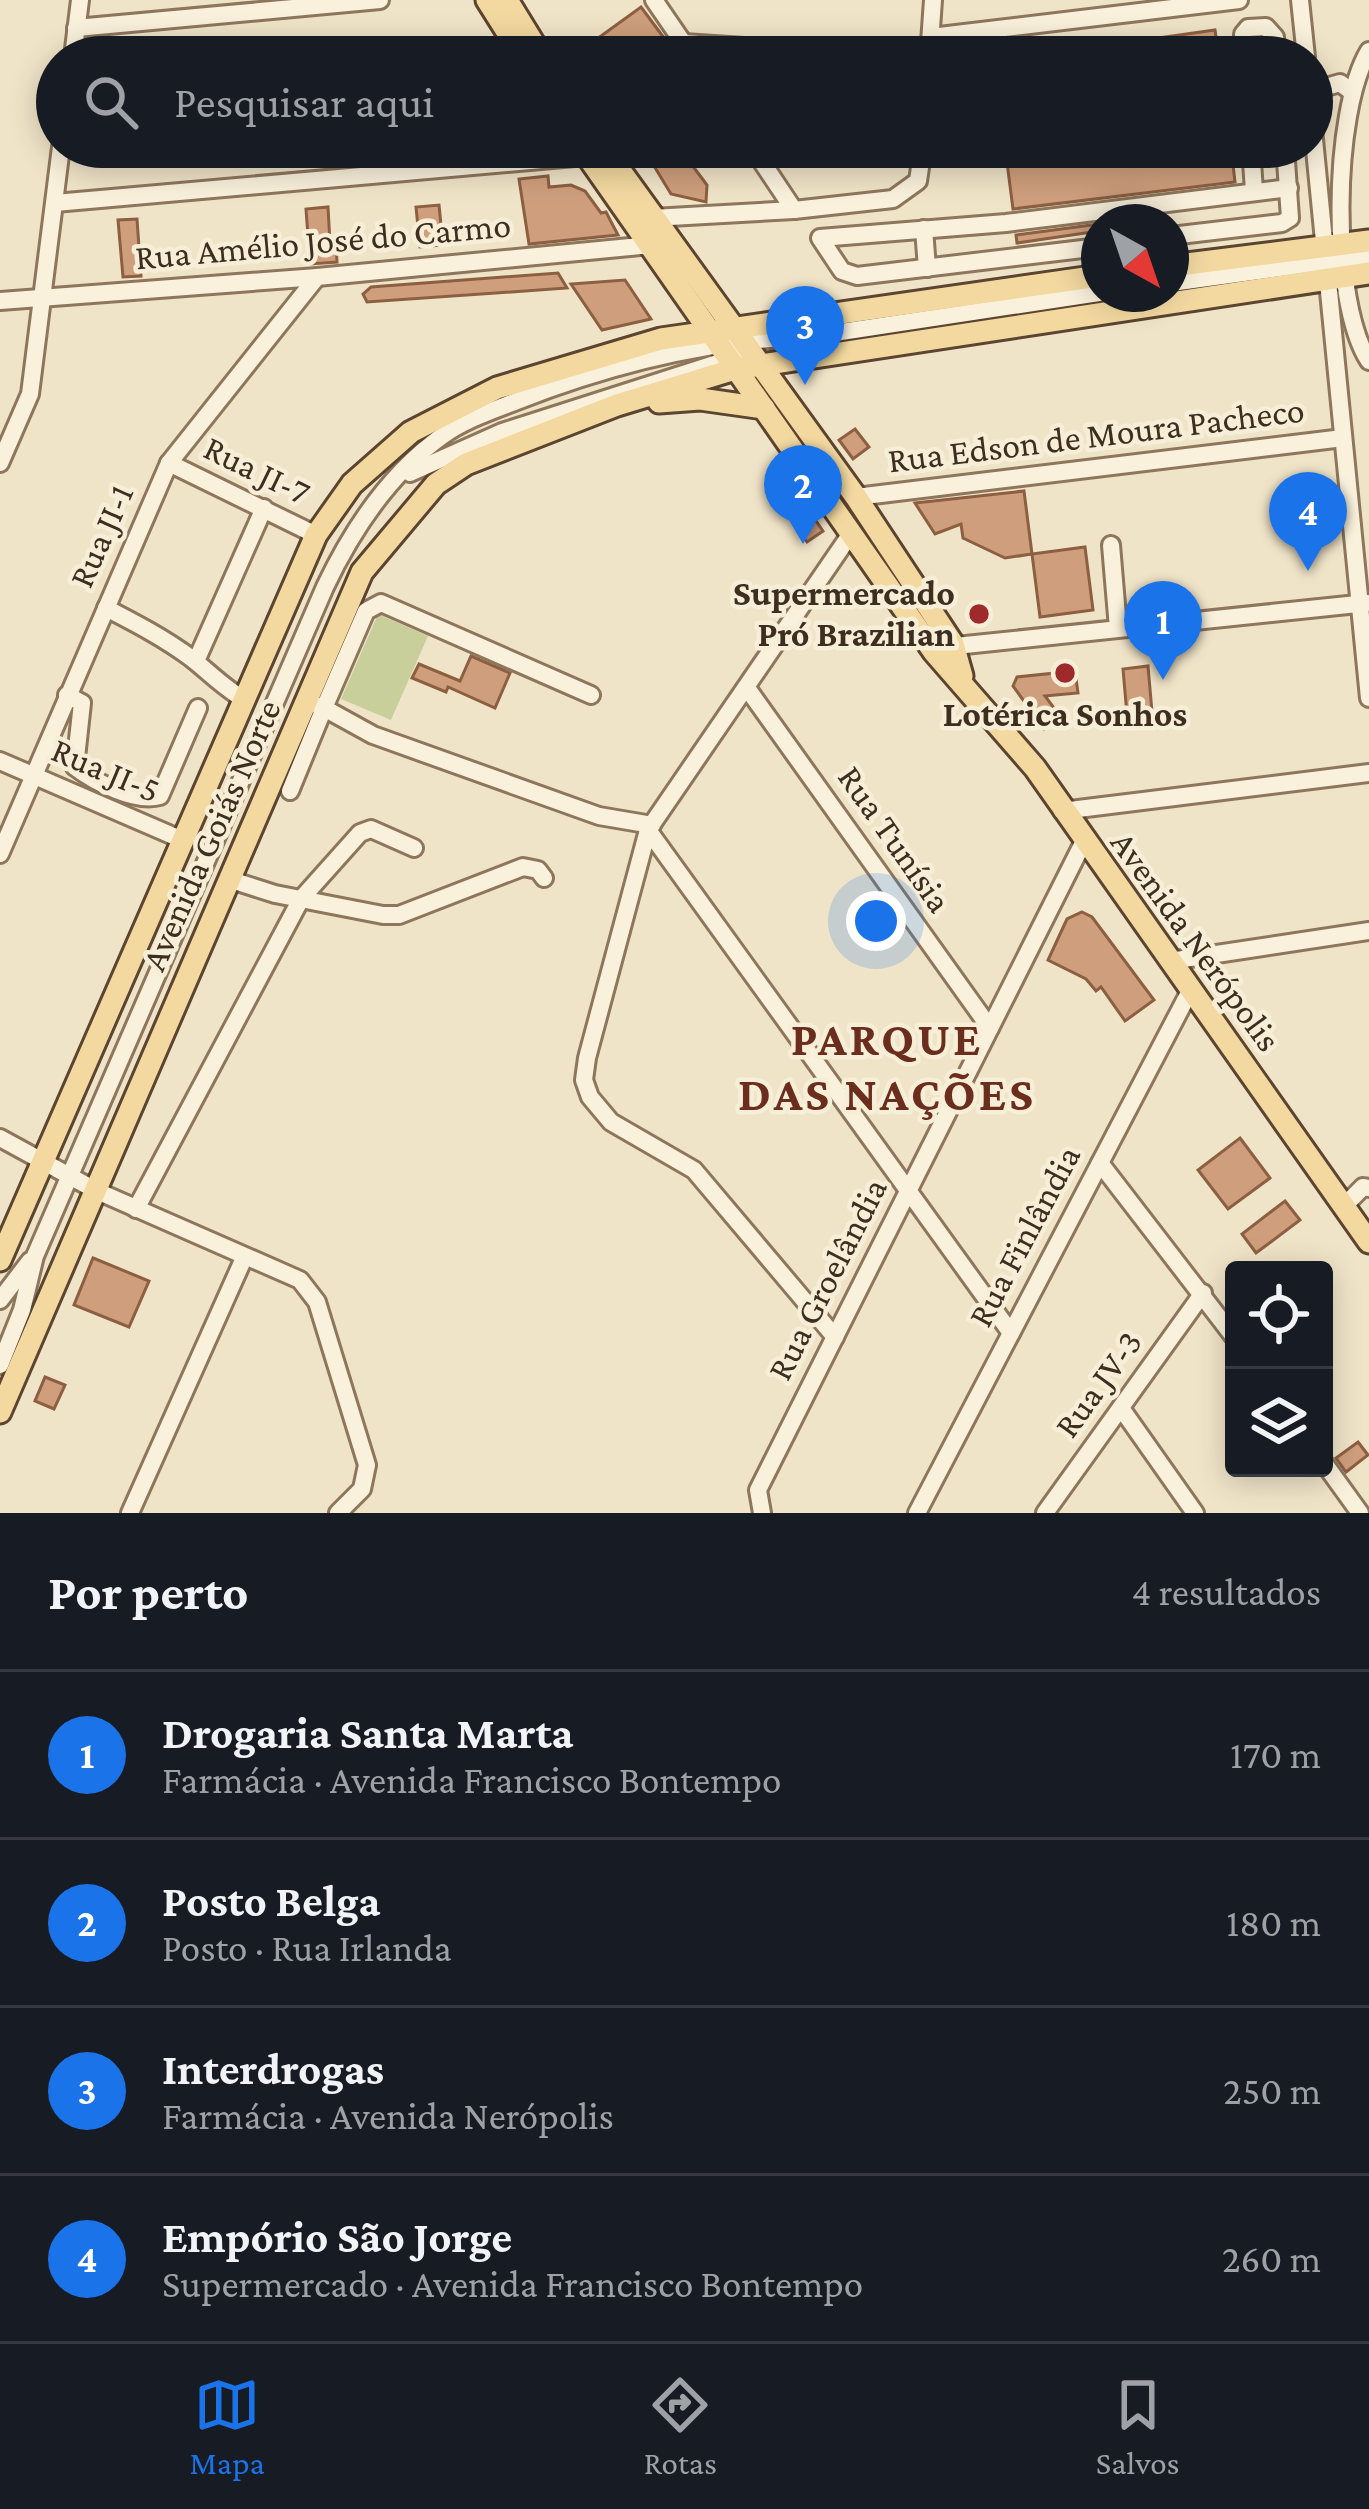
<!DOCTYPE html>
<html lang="pt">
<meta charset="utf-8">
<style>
:root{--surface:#171b24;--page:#20242c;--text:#f1f3f6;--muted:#9ea1a6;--line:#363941;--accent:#1a73e8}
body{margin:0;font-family:"Crimson Pro",serif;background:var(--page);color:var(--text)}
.controls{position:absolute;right:36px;bottom:36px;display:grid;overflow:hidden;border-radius:12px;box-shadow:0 6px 30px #0003}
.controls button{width:108px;height:108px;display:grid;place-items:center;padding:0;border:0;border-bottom:3px solid var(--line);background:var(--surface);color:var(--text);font:60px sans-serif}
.compass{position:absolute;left:1081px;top:204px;width:108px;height:108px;border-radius:50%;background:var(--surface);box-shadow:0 6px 30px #0003;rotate:140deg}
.you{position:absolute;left:876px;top:921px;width:42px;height:42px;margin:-30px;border:9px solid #fff;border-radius:50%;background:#1a73e8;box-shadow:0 0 0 18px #1a73e833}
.badge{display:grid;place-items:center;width:78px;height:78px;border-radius:50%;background:var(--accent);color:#fff;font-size:39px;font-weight:700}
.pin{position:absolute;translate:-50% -99px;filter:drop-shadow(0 3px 6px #0008)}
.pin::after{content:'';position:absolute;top:63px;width:42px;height:36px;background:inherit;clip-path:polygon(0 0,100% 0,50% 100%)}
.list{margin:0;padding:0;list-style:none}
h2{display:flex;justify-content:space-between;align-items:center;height:156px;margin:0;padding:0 48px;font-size:51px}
h2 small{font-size:39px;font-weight:400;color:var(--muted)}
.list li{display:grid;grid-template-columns:78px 1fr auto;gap:36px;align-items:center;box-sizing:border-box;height:168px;padding:0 48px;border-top:3px solid var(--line)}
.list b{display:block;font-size:45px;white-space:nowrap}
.list p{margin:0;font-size:39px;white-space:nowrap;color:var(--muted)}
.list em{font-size:39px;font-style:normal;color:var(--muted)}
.icon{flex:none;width:66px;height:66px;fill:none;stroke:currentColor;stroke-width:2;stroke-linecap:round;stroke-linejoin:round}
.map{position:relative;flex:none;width:1369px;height:1513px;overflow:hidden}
.search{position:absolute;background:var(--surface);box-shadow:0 6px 30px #0003;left:36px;right:36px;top:36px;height:132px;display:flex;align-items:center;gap:30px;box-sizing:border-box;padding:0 42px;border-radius:66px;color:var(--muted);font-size:45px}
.sheet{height:828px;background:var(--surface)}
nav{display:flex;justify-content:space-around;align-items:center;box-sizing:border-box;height:168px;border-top:3px solid var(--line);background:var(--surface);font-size:33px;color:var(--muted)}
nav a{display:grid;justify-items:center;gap:6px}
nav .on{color:var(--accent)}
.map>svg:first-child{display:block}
.green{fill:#c9cf9b}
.building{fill:#cf9f7d;stroke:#8d5f41;stroke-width:3}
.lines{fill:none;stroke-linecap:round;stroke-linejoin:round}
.minor-casing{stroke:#8d765c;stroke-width:22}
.major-casing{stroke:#5b4430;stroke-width:27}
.minor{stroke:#faf1dc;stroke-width:16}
.major{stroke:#f3d9a0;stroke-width:21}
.poi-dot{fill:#9e2a2b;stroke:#f7eed8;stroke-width:4.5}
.labels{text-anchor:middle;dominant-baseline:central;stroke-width:9;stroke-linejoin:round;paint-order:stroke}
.street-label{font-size:36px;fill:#3d2e20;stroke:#f7eed8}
.poi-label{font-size:36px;font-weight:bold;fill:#3d2e20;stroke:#f7eed8;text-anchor:end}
.district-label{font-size:48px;font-weight:bold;letter-spacing:3px;fill:#6b2e1e;stroke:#f7eed8}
</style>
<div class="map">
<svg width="1369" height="1513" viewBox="0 0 1369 1513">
<rect width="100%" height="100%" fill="#f0e4c8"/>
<polygon class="green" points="378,614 428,636 391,720 341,699"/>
<g class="building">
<polygon points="641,7 670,46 654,57 572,57"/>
<polygon points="1215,30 1219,57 1074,57 1073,50"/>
<polygon points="1005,147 1231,147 1235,182 1013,209"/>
<polygon points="680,149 707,185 706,202 671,194 654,166"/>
<polygon points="548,176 549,187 571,185 585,191 601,213 606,212 618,235 529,244 519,179"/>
<polygon points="439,205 443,245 420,247 416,207"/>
<polygon points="328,207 330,243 336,242 337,262 310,264 306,209"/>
<polygon points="137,219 141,276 123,277 118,220"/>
<polygon points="1099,224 1099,231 1017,243 1016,235"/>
<polygon points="558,273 567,288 367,302 363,294 371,287"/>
<polygon points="625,280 651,319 602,330 571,284"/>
<polygon points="855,429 869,447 853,459 839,440"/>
<polygon points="1024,491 1032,554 1005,558 963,538 961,524 935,534 915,503"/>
<polygon points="805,505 823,531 807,542 789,516"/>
<polygon points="1085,547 1093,610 1040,617 1032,554"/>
<polygon points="471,656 510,673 495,708 448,687 446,692 412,678 419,664 460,681"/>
<polygon points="1148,666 1152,712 1127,715 1123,669"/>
<polygon points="1075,671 1078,693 1045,696 1060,716 1044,729 1013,686 1017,677"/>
<polygon points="1082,912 1092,917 1154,1000 1125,1021 1101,987 1096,991 1086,979 1048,960 1067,919"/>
<polygon points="1240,1138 1270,1178 1228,1209 1198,1170"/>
<polygon points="1285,1201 1300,1220 1256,1253 1242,1234"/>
<polygon points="93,1258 149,1281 129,1327 74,1305"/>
<polygon points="45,1377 65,1385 54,1409 35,1401"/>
<polygon points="1358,1442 1368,1455 1346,1472 1336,1458"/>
</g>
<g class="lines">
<defs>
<g id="minor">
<polyline points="654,0 693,57"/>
<polyline points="1300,0 1306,57"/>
<polyline points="76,28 380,0"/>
<polyline points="931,37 1239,0"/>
<polyline points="684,43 895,57"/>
<path d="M1369,51C1332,112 1330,301 1369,361"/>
<polyline points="73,57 80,0"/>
<polyline points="929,57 933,0"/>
<polyline points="1244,57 1243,34 1248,28 1266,27 1275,37 1277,57"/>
<polyline points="1312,91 1340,83 1352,92"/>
<polyline points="1312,119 1369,698"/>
<polyline points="752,147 794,210"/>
<polyline points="1251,147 1254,191"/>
<polyline points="55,203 598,155"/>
<polyline points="652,218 794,210 893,199 918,181 923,147"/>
<polyline points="924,229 927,268"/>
<polyline points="1171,236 1282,223 1290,218 1285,147"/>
<polyline points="1099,247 857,276 842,271 820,238 1006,223 1289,188"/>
<polyline points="1171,283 1369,256"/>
<polyline points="0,301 317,277 651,245"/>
<polyline points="795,339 1099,293"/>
<polyline points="0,463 30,394 61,147"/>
<polyline points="169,463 316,535"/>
<polyline points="410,473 502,432 736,357"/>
<polyline points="856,497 1343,438"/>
<polyline points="1111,545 1118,628"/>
<path d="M106,608C135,623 164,638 191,658C209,672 224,688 245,700"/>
<polyline points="946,647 1367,603"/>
<polyline points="196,661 264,508"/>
<polyline points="747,688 990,1028"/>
<path d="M67,695L82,703L75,767C95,782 135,803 160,796L198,708"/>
<polyline points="591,695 381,603 366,611 324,708 373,735 599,816 652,825"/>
<polyline points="0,761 185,841"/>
<polyline points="290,791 324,708 319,706"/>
<polyline points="1062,811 1369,773"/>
<polyline points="648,830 1011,1333"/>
<polyline points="0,854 169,463 317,277"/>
<polyline points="228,879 275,894 383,915 399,915 523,867 538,870 544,878"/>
<polyline points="1170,961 1369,931"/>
<polyline points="0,1138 97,1191 300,1280 317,1302 367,1465 362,1489 338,1513"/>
<polyline points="1100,1163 1234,1337"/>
<polyline points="1344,1206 1363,1187 1369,1188"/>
<polyline points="136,1209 301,899 360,833 371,829 414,848"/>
<polyline points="0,1300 30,1261"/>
<polyline points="835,1337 694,1170 611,1122 590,1097 584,1080 587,1058 648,830 852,532"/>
<path d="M0,1365L22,1310L35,1256L325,587C352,530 389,474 442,436C464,420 491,411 517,401C609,365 703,341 802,337"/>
<polyline points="1121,1408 1195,1513"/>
<polyline points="1324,1463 1360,1513"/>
<polyline points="130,1513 244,1258"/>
<polyline points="762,1513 758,1490 1084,841"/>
<polyline points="917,1513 1191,989"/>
<polyline points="1045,1513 1203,1293"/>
</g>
<g id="major">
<polyline points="487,0 523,57"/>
<polyline points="507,0 542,57"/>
<polyline points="581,147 934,652 1035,768 1369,1242"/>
<polyline points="603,147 856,497 953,644 962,676"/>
<polyline points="1171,266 1369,241"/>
<polyline points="659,402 700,399 764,408"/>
<polyline points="0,1260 316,535 352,484 411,432 497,388 661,339 1099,276"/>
<polyline points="0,1412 362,572 436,484 466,464 617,405 735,369 1369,273"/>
</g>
</defs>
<use href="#minor" class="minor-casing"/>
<use href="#major" class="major-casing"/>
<use href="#minor" class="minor"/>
<use href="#major" class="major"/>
</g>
<g class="poi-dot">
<circle cx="979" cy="614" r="12"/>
<circle cx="1065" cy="673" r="12"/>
</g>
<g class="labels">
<g class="street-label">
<text transform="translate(323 241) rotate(-5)">Rua Amélio José do Carmo</text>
<text transform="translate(1096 435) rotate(-7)">Rua Edson de Moura Pacheco</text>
<text transform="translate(257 470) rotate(26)">Rua JI-7</text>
<text transform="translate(101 536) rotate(-66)">Rua JI-1</text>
<text transform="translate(106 770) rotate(23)">Rua JI-5</text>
<text transform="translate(211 835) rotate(-66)">Avenida Goiás Norte</text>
<text transform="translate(895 839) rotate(55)">Rua Tunísia</text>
<text transform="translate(1196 941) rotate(54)">Avenida Nerópolis</text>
<text transform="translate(1024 1236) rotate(-62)">Rua Finlândia</text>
<text transform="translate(827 1279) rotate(-63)">Rua Groelândia</text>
<text transform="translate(1098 1384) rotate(-54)">Rua JV-3</text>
</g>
<g class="poi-label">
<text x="955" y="593">Supermercado<tspan x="955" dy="41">Pró Brazilian</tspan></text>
<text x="1065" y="714" text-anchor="middle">Lotérica Sonhos</text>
</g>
<g class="district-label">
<text x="887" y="1038">PARQUE<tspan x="887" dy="55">DAS NAÇÕES</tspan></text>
</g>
</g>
</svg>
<div class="controls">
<button><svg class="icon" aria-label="locate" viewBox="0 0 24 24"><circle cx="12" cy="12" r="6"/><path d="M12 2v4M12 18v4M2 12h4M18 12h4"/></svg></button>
<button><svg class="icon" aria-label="layers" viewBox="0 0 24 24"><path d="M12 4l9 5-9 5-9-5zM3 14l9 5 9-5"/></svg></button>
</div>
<svg class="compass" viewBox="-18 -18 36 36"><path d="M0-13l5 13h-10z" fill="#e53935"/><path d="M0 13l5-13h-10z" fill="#9ea1a6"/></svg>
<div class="you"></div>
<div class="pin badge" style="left:1163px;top:680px">1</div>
<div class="pin badge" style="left:803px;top:544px">2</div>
<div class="pin badge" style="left:805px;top:385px">3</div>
<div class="pin badge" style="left:1308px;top:571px">4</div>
<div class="search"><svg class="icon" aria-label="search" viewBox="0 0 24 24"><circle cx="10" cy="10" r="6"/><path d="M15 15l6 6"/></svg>Pesquisar aqui</div>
</div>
<section class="sheet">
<h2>Por perto<small>4 resultados</small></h2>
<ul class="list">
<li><span class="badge">1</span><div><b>Drogaria Santa Marta</b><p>Farmácia · Avenida Francisco Bontempo</p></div><em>170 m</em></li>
<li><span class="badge">2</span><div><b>Posto Belga</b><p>Posto · Rua Irlanda</p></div><em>180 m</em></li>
<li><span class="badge">3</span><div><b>Interdrogas</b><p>Farmácia · Avenida Nerópolis</p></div><em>250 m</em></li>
<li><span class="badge">4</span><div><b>Empório São Jorge</b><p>Supermercado · Avenida Francisco Bontempo</p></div><em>260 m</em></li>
</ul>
</section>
<nav>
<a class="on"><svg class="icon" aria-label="map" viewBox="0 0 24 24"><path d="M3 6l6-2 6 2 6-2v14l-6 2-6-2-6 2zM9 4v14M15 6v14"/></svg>Mapa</a>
<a><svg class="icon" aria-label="directions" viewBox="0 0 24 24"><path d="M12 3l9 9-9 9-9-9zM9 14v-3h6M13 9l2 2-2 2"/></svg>Rotas</a>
<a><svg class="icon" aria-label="saved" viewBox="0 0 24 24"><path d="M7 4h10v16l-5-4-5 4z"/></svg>Salvos</a>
</nav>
